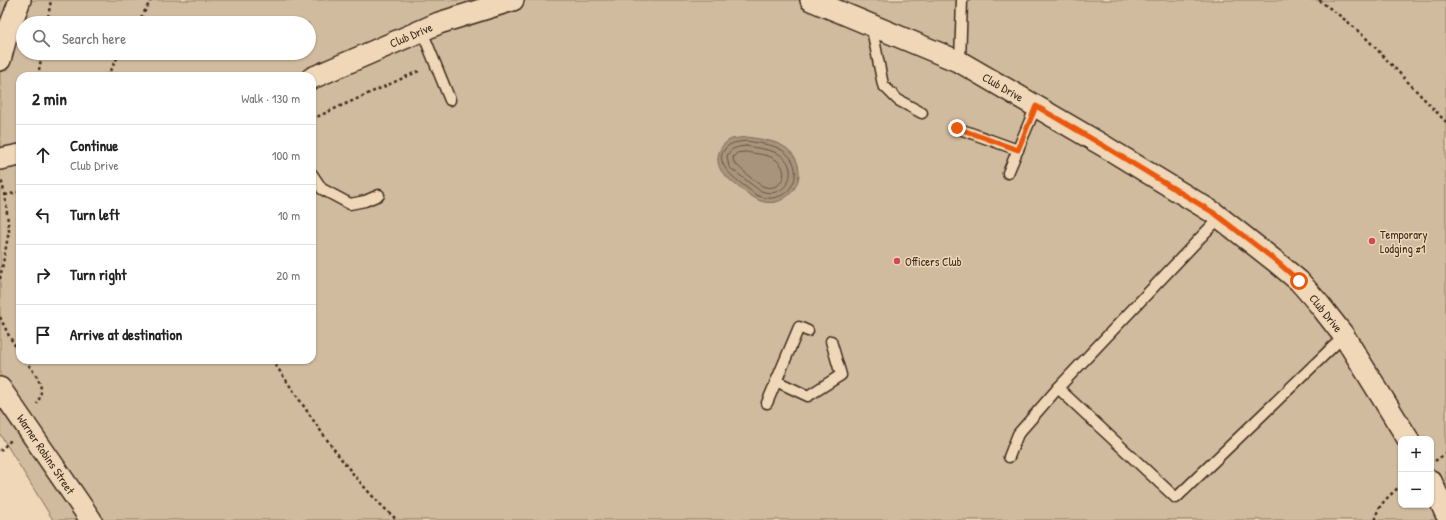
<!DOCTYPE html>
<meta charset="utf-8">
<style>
:root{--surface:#fff;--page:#f6f6f6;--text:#222;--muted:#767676;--line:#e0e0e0}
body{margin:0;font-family:"Patrick Hand",sans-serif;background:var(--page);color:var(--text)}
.controls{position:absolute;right:12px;bottom:12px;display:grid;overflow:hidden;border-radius:8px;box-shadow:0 1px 3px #0004}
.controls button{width:36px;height:36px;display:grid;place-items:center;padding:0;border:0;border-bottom:1px solid var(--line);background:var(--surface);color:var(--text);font:20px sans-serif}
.stop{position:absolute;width:12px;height:12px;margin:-9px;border:3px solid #ea580c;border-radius:50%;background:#fff}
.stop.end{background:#ea580c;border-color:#fff;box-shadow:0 1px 4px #0008}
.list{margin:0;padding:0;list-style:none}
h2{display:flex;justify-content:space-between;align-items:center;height:52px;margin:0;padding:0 16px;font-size:17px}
h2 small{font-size:13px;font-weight:400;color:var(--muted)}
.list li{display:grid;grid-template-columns:26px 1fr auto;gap:12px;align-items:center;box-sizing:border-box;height:60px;padding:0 16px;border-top:1px solid var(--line)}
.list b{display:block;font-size:15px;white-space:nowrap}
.list p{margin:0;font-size:13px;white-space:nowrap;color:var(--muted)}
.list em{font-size:13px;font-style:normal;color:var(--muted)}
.icon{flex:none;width:22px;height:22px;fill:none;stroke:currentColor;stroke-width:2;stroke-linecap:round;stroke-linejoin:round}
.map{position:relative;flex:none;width:1446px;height:520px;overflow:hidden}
.search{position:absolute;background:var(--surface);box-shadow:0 1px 3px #0004;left:16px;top:16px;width:300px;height:44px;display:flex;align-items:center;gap:10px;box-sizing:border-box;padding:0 14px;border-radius:22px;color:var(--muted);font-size:15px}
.panel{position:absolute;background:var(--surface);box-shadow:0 1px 3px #0004;left:16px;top:72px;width:300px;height:292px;border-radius:12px}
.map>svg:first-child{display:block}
.green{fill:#d1bb9e;stroke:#86725e;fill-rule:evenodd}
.water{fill:#a8937b;stroke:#7c6956}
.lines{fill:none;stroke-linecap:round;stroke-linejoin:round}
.shore{stroke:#675443;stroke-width:1}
.lane-casing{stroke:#3b2a1e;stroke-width:13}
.street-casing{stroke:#3b2a1e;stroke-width:24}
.path{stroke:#3b2a1e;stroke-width:2.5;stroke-dasharray:3 3;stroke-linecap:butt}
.lane{stroke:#efd7b7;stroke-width:10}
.street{stroke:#efd7b7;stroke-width:21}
.route{stroke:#ea580c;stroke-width:5}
.poi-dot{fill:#d1495b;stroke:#efd7b7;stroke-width:1.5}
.labels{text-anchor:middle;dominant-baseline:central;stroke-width:3;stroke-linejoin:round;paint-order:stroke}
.street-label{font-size:12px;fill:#3b2a1e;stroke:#efd7b7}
.poi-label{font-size:12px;fill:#3b2a1e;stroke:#efd7b7;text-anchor:start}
</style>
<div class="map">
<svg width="1446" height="520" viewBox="0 0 1446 520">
<rect width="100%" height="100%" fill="#efd7b7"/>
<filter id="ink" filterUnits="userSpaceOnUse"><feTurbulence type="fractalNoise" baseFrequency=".025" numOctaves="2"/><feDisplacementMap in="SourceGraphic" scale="8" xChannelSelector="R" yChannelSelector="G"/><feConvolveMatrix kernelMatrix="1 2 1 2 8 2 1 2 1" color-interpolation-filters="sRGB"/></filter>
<g filter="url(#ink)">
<path class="green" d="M0,0H1446V520H53L0,434ZM23,23H309V53H23ZM20,76H312V360H20ZM1401,439H1431V505H1401Z"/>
<path class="water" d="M747,137C758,139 773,140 783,146C806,159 804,191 779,201C775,203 766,203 761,201C753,199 727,179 722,172C714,161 718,144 732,139C736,138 742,138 747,137Z"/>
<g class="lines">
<g class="shore">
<path d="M747,141C757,143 771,144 780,149C811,166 791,210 756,195C746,186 712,167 724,150C730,142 738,142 747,141Z"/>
<path d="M746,146C756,148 768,149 777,153C803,166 787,203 759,190L729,167L727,157C729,148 737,147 746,146Z"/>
<path d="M746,152C755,154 769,154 776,160C790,170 784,191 765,187C758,185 744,172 738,166L734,163L733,157L737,153Z"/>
</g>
<defs>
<g id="lane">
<polyline points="871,24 883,85 898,100 922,113"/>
<polyline points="422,31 450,100"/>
<polyline points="960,62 962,0"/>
<polyline points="957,128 1018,150"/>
<polyline points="1008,173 1036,106"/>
<polyline points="312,174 322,189 350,204 365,201 379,195"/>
<polyline points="776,381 808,396 841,375 831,341"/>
<polyline points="1058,388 1176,498 1344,336"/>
<polyline points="767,403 799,327 808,331"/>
<polyline points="1009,457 1018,434 1058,388 1219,218"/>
</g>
<g id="street">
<polyline points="811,0 960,62 1104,146 1214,213 1275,261 1299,281 1319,304 1344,336 1408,439"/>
<polyline points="0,60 7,34 20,0"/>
<polyline points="312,78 439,23 513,0"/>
<polyline points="0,159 20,155"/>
<polyline points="0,388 91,520"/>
<polyline points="1431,481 1446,514"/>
</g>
</defs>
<use href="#lane" class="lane-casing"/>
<use href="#street" class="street-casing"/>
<g class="path">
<polyline points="1319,0 1348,22 1367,39 1446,122"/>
<polyline points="47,23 51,0"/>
<polyline points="138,23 151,0"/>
<polyline points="38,76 42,53"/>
<polyline points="107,76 120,53"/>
<polyline points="312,119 421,70"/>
<polyline points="5,195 20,192"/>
<polyline points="0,279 9,231 5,195 1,179"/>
<polyline points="0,317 9,336 20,353"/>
<path d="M25,360C36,376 47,385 37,404"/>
<path d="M272,360C311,415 346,475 397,520"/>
<polyline points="0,451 11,440"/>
<polyline points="1435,461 1446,453"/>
<path d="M1376,520C1375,506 1392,494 1401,485"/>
</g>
<use href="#lane" class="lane"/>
<use href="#street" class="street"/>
</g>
</g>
<g class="lines" filter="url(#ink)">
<polyline class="route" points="957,128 1018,150 1036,106 1104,146 1214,213 1275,260 1299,281"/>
</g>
<g class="poi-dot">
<circle cx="1372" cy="241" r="4"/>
<circle cx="897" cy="261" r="4"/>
</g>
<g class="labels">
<g class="street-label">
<text transform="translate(411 35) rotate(-23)">Club Drive</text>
<text transform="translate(1003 87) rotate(30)">Club Drive</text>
<text transform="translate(1326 313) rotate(51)">Club Drive</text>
<text transform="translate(46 454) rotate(56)">Warner Robins Street</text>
</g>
<g class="poi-label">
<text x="1380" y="234">Temporary<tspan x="1380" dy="14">Lodging #1</tspan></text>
<text x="905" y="261">Officers Club</text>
</g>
</g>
</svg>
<div class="controls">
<button>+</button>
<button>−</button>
</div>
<div class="stop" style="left:1299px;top:281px"></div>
<div class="stop end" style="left:957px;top:128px"></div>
<div class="search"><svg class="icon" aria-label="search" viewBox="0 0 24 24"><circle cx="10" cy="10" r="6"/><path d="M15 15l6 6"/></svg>Search here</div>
<section class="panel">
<h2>2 min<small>Walk · 130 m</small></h2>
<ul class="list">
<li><svg class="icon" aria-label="ahead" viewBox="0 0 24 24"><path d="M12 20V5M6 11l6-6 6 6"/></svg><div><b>Continue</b><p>Club Drive</p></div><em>100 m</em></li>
<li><svg class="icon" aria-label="left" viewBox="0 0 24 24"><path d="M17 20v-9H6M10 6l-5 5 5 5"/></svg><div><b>Turn left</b></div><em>10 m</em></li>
<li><svg class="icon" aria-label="right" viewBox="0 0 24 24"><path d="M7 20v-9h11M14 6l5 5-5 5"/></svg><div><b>Turn right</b></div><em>20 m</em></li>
<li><svg class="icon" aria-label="arrive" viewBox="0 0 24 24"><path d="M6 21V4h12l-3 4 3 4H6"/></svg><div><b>Arrive at destination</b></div></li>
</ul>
</section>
</div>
